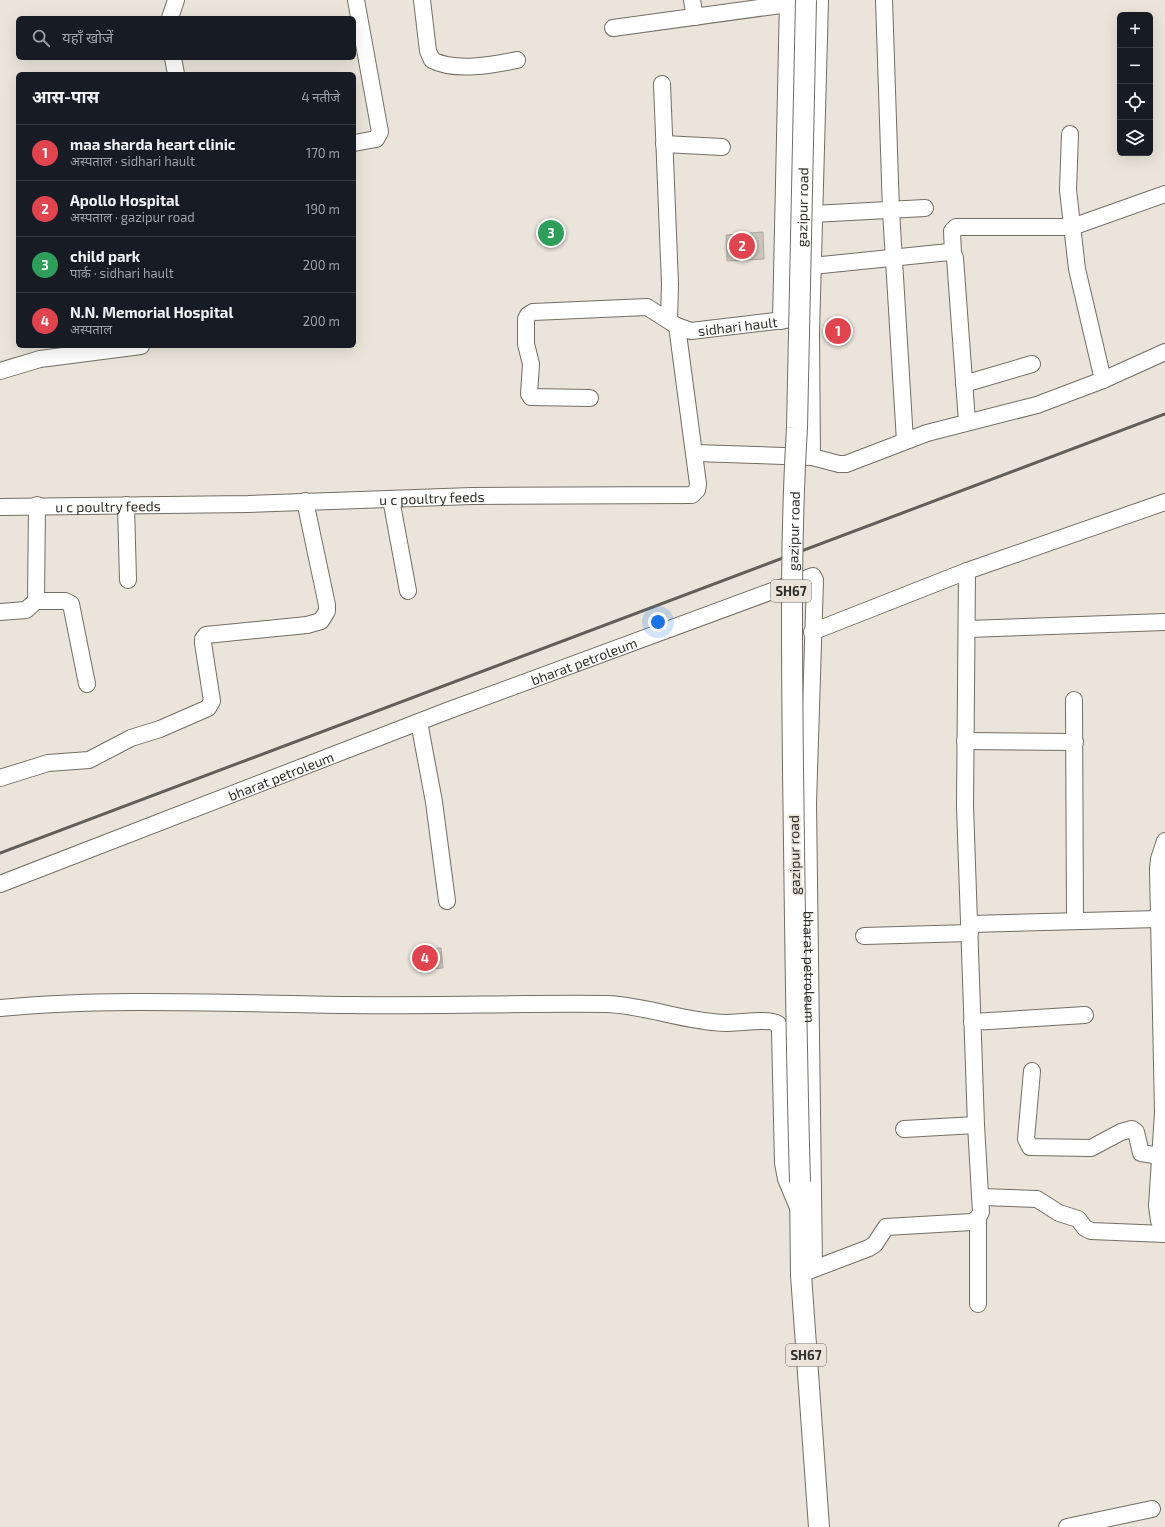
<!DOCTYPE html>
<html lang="hi">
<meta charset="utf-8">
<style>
:root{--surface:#171b24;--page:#20242c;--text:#f1f3f6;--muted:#9ea1a6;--line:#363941;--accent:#9ab4c2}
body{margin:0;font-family:"Exo 2","Noto Sans Devanagari",sans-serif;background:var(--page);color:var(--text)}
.controls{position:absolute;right:12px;top:12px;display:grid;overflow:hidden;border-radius:6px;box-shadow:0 4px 16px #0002}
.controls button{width:36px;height:36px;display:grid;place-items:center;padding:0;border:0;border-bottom:1px solid var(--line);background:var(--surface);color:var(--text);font:20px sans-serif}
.you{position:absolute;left:658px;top:622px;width:14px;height:14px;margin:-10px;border:3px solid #fff;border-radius:50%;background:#1a73e8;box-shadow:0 0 0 6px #1a73e833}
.badge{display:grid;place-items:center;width:26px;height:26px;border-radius:50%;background:var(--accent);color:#fff;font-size:13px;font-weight:700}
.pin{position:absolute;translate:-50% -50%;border:2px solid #fff;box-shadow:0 1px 4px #0006}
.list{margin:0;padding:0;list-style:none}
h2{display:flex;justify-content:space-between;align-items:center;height:52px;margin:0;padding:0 16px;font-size:17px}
h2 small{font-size:13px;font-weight:400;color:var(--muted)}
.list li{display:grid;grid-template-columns:26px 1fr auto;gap:12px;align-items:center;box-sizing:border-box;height:56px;padding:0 16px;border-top:1px solid var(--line)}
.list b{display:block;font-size:15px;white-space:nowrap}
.list p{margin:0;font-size:13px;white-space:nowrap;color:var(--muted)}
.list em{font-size:13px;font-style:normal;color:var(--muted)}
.icon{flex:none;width:22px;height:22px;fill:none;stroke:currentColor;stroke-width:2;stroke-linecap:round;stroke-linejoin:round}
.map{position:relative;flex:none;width:1165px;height:1527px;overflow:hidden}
.search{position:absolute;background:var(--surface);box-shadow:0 4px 16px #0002;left:16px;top:16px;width:340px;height:44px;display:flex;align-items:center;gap:10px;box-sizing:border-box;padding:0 14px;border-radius:6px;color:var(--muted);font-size:15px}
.panel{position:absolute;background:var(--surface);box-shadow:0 4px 16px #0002;left:16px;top:72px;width:340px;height:276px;border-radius:6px}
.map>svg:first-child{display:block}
.building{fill:#cac4ba;stroke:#b0aaa0}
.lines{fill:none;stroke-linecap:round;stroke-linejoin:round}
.minor-casing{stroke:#736e65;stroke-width:18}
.major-casing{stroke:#736e65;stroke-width:22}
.minor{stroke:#fff;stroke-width:16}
.major{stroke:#fff;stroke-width:20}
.rail{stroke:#625e59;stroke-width:3}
.major-bridge-casing{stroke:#736e65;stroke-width:22;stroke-linecap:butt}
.major-bridge{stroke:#fff;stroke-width:20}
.labels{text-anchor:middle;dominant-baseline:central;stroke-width:3.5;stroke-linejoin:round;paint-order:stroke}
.shield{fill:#eae4da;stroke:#696660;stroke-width:1}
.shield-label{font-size:13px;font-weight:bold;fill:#32302c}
.street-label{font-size:14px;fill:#32302c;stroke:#eae4da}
</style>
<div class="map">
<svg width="1165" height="1527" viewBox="0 0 1165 1527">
<rect width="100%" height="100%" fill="#eae4da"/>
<g class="building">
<polygon points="763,232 764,259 727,261 726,235"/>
<polygon points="441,948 443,968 416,970 414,949"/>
</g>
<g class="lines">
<defs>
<g id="minor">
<path d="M422,0L428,51L432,60C455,72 493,65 517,60"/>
<polyline points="692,0 695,17"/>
<polyline points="884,0 891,211 905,441"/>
<polyline points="170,18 176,0"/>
<polyline points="613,28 788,4"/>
<polyline points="173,58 176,74"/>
<polyline points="662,84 670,284 669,320"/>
<polyline points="1070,134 1068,190 1077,269 1103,380"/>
<polyline points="354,143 376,139 380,132 356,0"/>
<polyline points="664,144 722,147"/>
<polyline points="813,214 925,208"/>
<polyline points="953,253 952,231 956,227 1072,227 1165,194"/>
<polyline points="812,266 949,252 953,253 955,258 967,422"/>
<polyline points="781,321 788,0"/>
<polyline points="0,371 40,359 141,346"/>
<polyline points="964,384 1032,364"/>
<path id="s1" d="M590,398L531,397L529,394L531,364L526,344V319L528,315L533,312L647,307L677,326L691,331L810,317"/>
<polyline points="695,453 812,457 839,464 846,464 927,433 1037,405 1103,380 1165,352"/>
<polyline points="812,457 811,333 820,0"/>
<polyline points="391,499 408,591"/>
<polyline points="126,505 128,580"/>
<path id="s2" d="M0,507L248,504L472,496L692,495L697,490L698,484L677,326"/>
<polyline points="36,601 65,601 71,604 87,684"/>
<polyline points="0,612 26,610 36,601 37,505"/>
<polyline points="968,629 1165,622"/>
<polyline points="812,632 967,571 1165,502"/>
<polyline points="1074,700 1075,920"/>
<polyline points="419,722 434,802 447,901"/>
<polyline points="965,741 1075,742"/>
<polyline points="0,778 48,763 89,760 131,738 160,729 208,708 212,701 203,643 203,639 206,635 307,625 321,621 327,611 327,605 305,501"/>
<polyline points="1165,841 1159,859 1158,869 1163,1113 1157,1206 1159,1221 1165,1228"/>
<path id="s3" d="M0,884L447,711L813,576L815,580L808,803L814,1268"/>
<polyline points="970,924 1158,919"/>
<polyline points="864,936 970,933"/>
<path d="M0,1008C117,997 234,1004 351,1005C437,1006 522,1003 608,1004C648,1006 686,1022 726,1023C738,1023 770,1018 778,1024L780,1031L783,1163L786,1179L799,1210"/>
<polyline points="972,1022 1085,1015"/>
<polyline points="1032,1071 1026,1139 1030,1147 1091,1148 1121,1132 1132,1129 1136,1132 1141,1153 1160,1156"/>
<polyline points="904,1129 976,1125"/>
<polyline points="980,1197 1037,1199 1059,1213 1078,1219 1085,1228 1091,1231 1165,1234"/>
<polyline points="978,1218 978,1304"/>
<polyline points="806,1272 869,1248 875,1244 886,1227 972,1222 978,1218 981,1212 976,1125 965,806 967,571"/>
<polyline points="1067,1527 1152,1509"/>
</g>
<polyline id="major" points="800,1182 801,1275 819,1527"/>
</defs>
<use href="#minor" class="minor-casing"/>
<use href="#major" class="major-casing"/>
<use href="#minor" class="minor"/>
<use href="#major" class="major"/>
<polyline class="rail" points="0,853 1165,414"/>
<defs>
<g id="major-bridge">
<path id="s4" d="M800,1182C796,1044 795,907 793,769C792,655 790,541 797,428L806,0"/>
</g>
</defs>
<use href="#major-bridge" class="major-bridge-casing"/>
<use href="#major-bridge" class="major-bridge"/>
</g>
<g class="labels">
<g class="shield">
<rect x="771" y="580" width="40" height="22" rx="3"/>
<rect x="786" y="1344" width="40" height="22" rx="3"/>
</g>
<g class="shield-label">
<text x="791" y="591">SH67</text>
<text x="806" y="1355">SH67</text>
</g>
<g class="street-label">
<text stroke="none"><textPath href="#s4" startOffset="975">gazipur road</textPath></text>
<text stroke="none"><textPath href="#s1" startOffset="360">sidhari hault</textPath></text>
<text stroke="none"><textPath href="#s2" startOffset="432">u c poultry feeds</textPath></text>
<text stroke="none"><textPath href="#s2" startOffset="108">u c poultry feeds</textPath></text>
<text stroke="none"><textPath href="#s4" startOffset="651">gazipur road</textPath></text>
<text stroke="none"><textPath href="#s3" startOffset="625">bharat petroleum</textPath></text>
<text stroke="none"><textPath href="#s3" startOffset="301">bharat petroleum</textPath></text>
<text transform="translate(794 855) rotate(-91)">gazipur road</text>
<text stroke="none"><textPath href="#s3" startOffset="1261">bharat petroleum</textPath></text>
</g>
</g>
</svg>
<div class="controls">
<button>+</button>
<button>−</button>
<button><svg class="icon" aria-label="locate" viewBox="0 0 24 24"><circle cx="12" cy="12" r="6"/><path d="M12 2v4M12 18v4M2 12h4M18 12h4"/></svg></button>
<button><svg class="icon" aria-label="layers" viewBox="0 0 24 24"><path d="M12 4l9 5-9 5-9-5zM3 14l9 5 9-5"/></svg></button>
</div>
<div class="you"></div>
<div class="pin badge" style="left:838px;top:331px;background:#e0444e">1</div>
<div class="pin badge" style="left:742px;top:246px;background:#e0444e">2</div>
<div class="pin badge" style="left:551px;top:233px;background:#2e9e5b">3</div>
<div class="pin badge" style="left:425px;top:958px;background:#e0444e">4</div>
<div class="search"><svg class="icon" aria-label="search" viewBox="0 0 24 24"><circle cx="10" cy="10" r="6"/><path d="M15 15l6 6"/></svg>यहाँ खोजें</div>
<section class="panel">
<h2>आस-पास<small>4 नतीजे</small></h2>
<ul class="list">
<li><span class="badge" style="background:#e0444e">1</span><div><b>maa sharda heart clinic</b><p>अस्पताल · sidhari hault</p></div><em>170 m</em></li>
<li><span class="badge" style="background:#e0444e">2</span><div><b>Apollo Hospital</b><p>अस्पताल · gazipur road</p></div><em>190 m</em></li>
<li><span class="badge" style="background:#2e9e5b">3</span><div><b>child park</b><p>पार्क · sidhari hault</p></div><em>200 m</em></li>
<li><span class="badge" style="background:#e0444e">4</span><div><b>N.N. Memorial Hospital</b><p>अस्पताल</p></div><em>200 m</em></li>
</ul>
</section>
</div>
